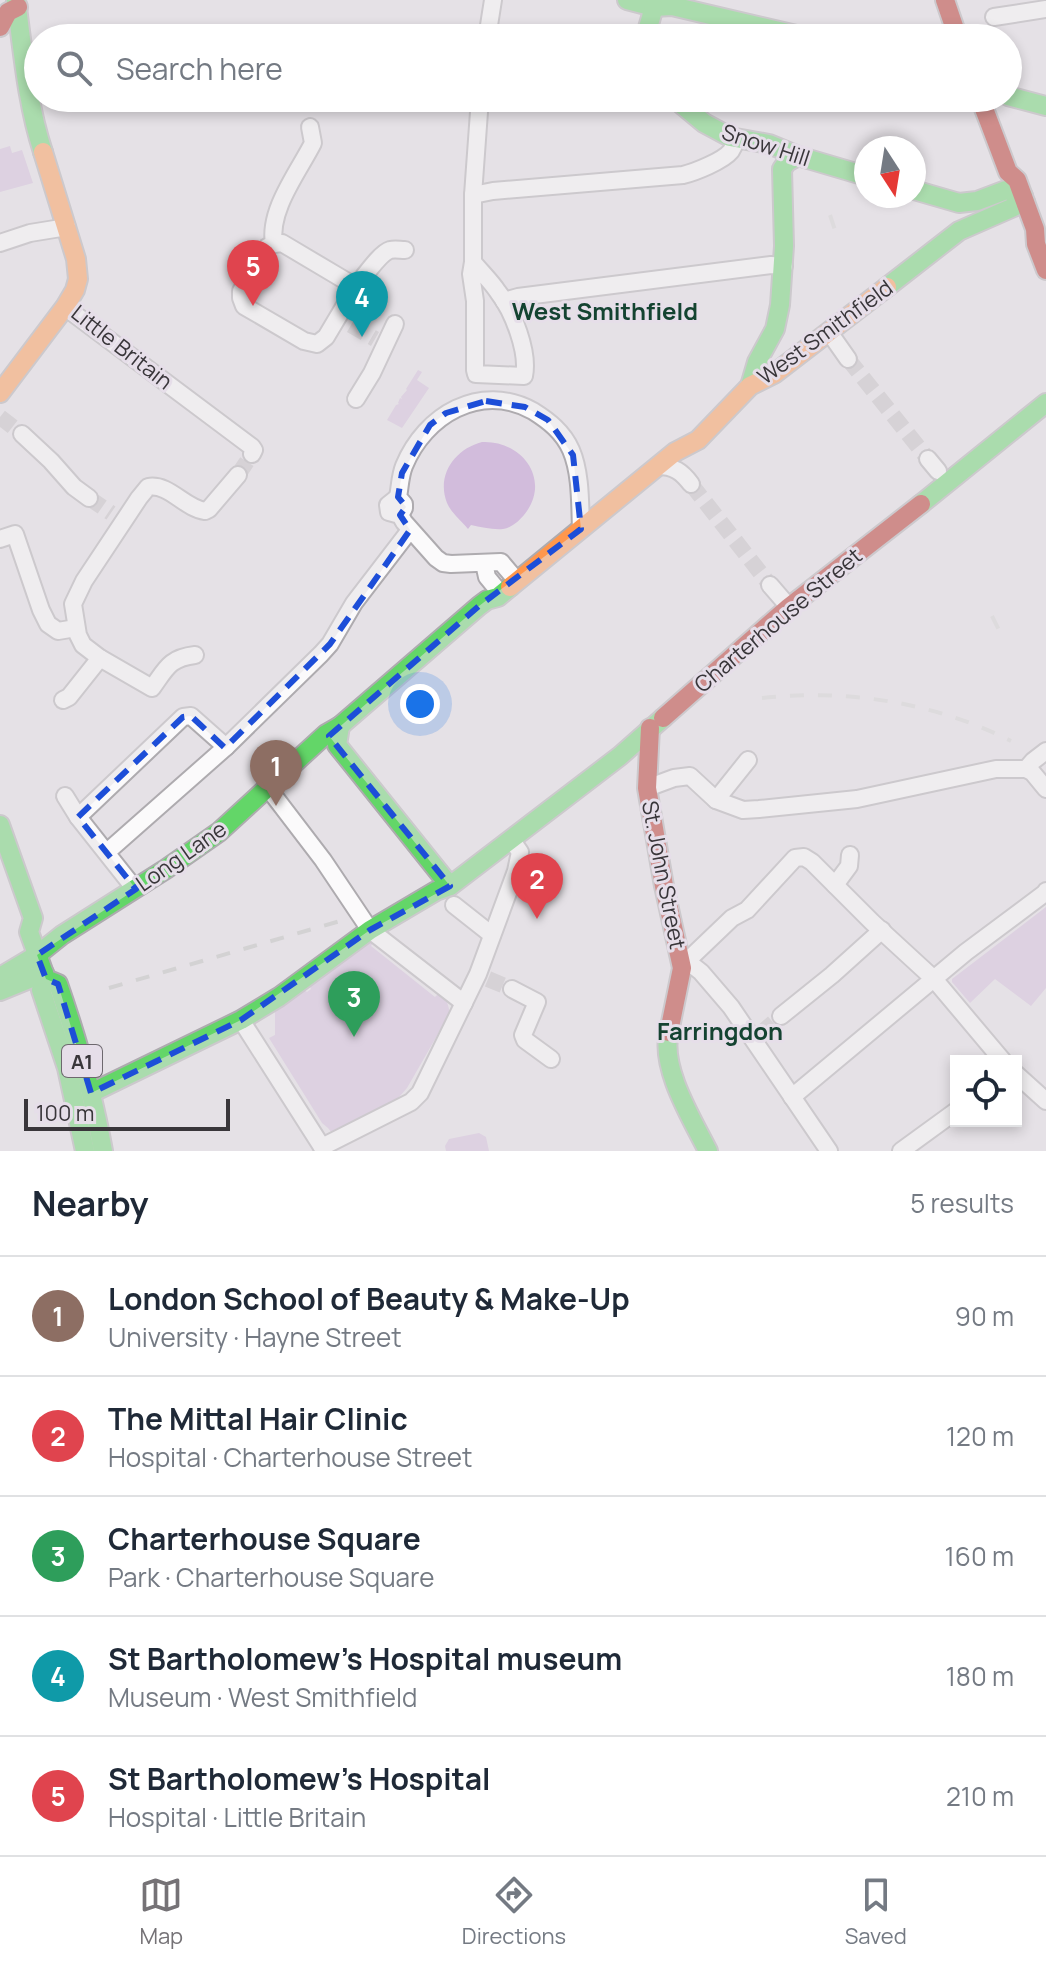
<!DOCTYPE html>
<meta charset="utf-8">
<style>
:root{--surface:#fff;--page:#f6f6f7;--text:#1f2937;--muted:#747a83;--line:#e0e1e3;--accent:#757276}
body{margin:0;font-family:Manrope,sans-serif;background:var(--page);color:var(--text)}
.controls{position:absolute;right:24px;bottom:24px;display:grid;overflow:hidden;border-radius:0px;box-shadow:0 4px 12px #0003}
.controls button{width:72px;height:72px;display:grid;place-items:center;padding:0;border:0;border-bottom:2px solid var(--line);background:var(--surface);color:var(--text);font:40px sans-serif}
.compass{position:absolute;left:854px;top:136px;width:72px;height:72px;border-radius:50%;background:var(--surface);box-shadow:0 4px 12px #0003;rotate:168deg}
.scale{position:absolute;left:24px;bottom:20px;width:206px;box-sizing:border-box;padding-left:8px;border:4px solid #39363a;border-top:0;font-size:22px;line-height:28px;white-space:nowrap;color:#39363a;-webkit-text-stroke:6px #e6dee9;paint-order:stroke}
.you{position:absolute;left:420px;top:704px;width:28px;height:28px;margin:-20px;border:6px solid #fff;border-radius:50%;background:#1a73e8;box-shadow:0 0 0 12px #1a73e833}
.badge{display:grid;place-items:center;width:52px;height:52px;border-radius:50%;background:var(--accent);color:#fff;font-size:26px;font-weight:700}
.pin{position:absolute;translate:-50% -66px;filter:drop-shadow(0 2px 4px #0008)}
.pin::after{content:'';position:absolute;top:42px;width:28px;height:24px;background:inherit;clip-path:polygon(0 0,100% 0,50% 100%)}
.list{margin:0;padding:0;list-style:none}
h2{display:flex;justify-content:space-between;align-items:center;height:104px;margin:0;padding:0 32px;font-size:34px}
h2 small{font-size:26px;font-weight:400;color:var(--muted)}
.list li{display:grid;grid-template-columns:52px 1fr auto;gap:24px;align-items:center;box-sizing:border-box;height:120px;padding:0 32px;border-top:2px solid var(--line)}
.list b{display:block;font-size:30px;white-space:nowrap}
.list p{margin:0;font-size:26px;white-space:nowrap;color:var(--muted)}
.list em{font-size:26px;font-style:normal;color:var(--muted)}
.icon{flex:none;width:44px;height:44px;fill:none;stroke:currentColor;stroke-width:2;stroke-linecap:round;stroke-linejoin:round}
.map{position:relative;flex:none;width:1046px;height:1151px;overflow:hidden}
.search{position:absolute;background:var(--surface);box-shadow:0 4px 12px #0003;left:24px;right:24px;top:24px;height:88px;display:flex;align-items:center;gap:20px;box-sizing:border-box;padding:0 28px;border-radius:44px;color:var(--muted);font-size:30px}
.sheet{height:704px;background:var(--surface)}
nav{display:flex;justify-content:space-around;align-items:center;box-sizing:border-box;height:112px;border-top:2px solid var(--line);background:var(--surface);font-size:22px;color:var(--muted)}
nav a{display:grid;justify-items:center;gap:4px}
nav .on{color:var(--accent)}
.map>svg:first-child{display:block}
.green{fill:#d2bcdc}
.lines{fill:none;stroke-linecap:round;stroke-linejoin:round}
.street-tunnel{stroke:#c3bfc4;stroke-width:16;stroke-dasharray:16 8;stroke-linecap:butt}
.street-casing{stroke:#aeabaf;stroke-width:20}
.fast-casing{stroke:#aeabaf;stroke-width:22}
.slow-casing{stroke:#aeabaf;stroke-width:22}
.jam-casing{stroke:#aeabaf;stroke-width:22}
.street{stroke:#fbfafb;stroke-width:16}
.fast{stroke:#63d668;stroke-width:18}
.slow{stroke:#ff974d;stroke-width:18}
.jam{stroke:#b3261e;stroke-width:18}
.rail{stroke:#d3d2d3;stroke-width:4;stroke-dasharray:14 14;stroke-linecap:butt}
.marked{fill:none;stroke:#1d4ed8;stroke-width:6;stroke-dasharray:16 10;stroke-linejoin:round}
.labels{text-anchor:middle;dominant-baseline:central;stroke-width:6;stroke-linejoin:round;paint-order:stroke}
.shield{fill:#e6dee9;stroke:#6d686e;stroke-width:2}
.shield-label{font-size:20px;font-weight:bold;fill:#39363a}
.street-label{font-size:22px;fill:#39363a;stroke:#e6dee9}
.neighbourhood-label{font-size:24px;font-weight:bold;fill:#144331;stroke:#e6dee9}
</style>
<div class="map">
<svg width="1046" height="1151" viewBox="0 0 1046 1151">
<rect width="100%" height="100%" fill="#e5e1e6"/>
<g class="green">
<polygon points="10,146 12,153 22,150 33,183 0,192 0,149"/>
<polygon points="418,370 422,372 417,380 429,388 402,428 387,420 396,405 399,404 398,403 400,398 402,399 401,397 407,390 406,389"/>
<path d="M482,442C523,440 552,481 524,515C519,521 511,528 503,529C493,530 481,527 471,525L468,529C461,520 452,514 447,503C436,475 455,449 482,442Z"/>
<polygon points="1046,907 1046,988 1031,1006 995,979 970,1003 952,982 952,979"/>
<path d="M374,941L371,946L435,997L440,992C447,998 448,1005 450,1013L407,1088L392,1105L332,1133L328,1128L322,1123L269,1038L275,1035V1012L304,990L307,992L311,989L309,985L338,961Z"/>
<polygon points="479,1133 486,1137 489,1151 446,1151 445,1146 449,1139"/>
</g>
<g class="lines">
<g class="street-tunnel">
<polyline points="351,325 375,339"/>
<polyline points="848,359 928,459"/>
<polyline points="0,417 22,434"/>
<polyline points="238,475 252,454"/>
<polyline points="691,484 770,585"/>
<polyline points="89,498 111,513"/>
<polyline points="488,979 512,989"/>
<polyline points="761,1033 781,1016"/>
</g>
<defs>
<g id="street">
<polyline points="994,17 1046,9"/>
<polyline points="487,38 493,0"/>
<path d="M473,195L493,191L683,175C695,172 723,161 731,151C733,148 735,143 736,139"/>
<polyline points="0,243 30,233 67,227"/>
<polygon points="282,243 346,281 351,287 351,295 326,337 317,344 304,341 244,306 241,298 241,291 267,247 274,244"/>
<path d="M274,244C268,210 299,171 313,143L310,127"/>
<path d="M473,262C481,272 491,281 498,292C513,311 529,352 524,376L476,374L475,370V301L471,274L473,262V195L480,98"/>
<path d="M351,287L356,286C364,277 380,253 390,250C395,249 400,250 405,250"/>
<polyline points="504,301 518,297 771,265 784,266"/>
<polyline points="65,307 252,447 254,450 252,454"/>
<polyline points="829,332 848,359"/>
<polyline points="356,399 372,373 395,324"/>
<polyline points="22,434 51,461 74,487 89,498"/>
<polyline points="928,459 938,471"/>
<path d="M658,466C674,466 682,472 691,484"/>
<polyline points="398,497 388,505 389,512 400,515 404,522 436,558 443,563 451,564 501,562 517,581"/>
<path d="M400,515L404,508V504L398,497C400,487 400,476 404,466C425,415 480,382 533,411C549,421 563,432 571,450C581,473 580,504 581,529"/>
<polyline points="0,539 15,534 41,610 48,624 58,631 76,628"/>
<polyline points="484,563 487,577 501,594"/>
<polyline points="770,585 789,607"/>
<path d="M195,655C169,658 166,669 152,688L100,658L83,645L78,635L73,604L84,581L139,498L148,487C169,483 184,508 205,511L209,509L238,475"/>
<polyline points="63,700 69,697 100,658"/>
<polyline points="1026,769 1032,772 1046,789"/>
<polyline points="1026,769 1033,761 1046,751"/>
<polyline points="268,788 323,860 370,930 464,1003"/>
<polyline points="647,788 674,778 690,776 716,800 743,810 759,809 857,799 996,769 1026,769"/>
<polyline points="65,796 78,817 135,889"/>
<polyline points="716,800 748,760"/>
<polyline points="78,817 183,717 191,716 226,747"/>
<polyline points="107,852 226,747 321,654 330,644 354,603 410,530"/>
<polyline points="835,885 849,866 850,855"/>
<polyline points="454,905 492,935"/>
<polyline points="687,961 732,918 747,910 795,858 804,857 812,862 872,922 934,979 1003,1061"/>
<polyline points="681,962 687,961 701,972 731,1007 829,1151"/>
<polyline points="512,989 537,1002 523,1035 525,1040 551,1059"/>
<polyline points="781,1016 832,975 882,930"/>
<polyline points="241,1020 322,1147"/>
<polyline points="1016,1074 1046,1101"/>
<polyline points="792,1097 966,952 1045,893 1046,891"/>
<polyline points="322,1147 411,1102 420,1093 478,974 516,871 520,852 511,839"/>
<polyline points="901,1151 956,1111"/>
</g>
<g id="fast">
<path d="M16,0C23,51 27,103 43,152"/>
<polyline points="627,0 654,7 672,6 809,38"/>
<polyline points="645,38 654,7"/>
<polyline points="1008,96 1046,106"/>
<polyline points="674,98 704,123 730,137 769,144 798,156 866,176"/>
<polyline points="914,190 959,203 977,201 1006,190 1023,196"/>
<polyline points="887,287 959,231 1025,202"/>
<polyline points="750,386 757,362 775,329 780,305 784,246 782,169 787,162 798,156"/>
<polyline points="921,504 1046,403"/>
<polyline points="340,726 337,745 450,886"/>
<path d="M0,825L33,918L29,932L46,979L58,984C77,1039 93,1094 103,1151"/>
<polyline points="0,977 37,955 62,935 166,869 219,832 326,734 340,726 479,606 487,600 498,597 510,587"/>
<polyline points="46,979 41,990 67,1068 85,1151"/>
<polyline points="0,991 44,973"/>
<path d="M669,1032C660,1068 692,1119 708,1151"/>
<polyline points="91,1093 241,1020 279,997 370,930 436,891 450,886 620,756 663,718"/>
</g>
<g id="slow">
<polyline points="0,393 65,307 75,290 78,279 76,259 43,152"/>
<polyline points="510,587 675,452 698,440 750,386 774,374 887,287"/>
</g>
<g id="jam">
<polyline points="945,0 958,38"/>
<polyline points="0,27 8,12 18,7"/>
<polyline points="980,98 1008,172 1017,180 1035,229 1036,244 1046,270"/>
<polyline points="663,718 789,607 921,504"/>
<polyline points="650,728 647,788 664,886 682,968 669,1032"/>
</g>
</defs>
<use href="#street" class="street-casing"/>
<use href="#fast" class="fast-casing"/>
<use href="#slow" class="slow-casing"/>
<use href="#jam" class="jam-casing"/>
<use href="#street" class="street"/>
<use href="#fast" class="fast"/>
<use href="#slow" class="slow"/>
<use href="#jam" class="jam"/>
<g class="rail">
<polyline points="830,215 835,230"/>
<polyline points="992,616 999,630"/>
<path d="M762,698C848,689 934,702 1011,741"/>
<polyline points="109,988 347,919"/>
</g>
</g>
<path d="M0 0H1046V1151H0ZM486,401L525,407L548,420L573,455L581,529L479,606L329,736L450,886L370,930L241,1020L91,1093L58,984L46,979L37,955L136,889L78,817L183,717L191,716L225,748L330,644L410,530L400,515L406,507L398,497L402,473L430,425L446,413Z" fill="#e5e1e6" fill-opacity=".55" fill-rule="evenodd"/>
<path class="marked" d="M486,401L525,407L548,420L573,455L581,529L479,606L329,736L450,886L370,930L241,1020L91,1093L58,984L46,979L37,955L136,889L78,817L183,717L191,716L225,748L330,644L410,530L400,515L406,507L398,497L402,473L430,425L446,413Z"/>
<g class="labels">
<rect class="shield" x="62" y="1045" width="40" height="32" rx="6"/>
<g class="shield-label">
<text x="82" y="1061">A1</text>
</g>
<g class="street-label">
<text transform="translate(766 145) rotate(18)">Snow Hill</text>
<text transform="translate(825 332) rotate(-36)">West Smithfield</text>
<text transform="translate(122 347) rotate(38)">Little Britain</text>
<text transform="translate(778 620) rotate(-40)">Charterhouse Street</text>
<text transform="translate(181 856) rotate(-35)">Long Lane</text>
<text transform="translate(664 875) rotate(79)">St. John Street</text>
</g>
<g class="neighbourhood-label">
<text x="605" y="310">West Smithfield</text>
<text x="720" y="1030">Farringdon</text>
</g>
</g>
</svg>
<div class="controls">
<button><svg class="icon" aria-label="locate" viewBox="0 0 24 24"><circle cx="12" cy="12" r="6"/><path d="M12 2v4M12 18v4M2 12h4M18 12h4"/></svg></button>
</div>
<svg class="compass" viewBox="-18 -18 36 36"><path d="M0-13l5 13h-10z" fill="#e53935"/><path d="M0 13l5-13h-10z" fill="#747a83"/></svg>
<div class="scale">100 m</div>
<div class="you"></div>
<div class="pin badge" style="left:276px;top:806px;background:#8d6e63">1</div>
<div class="pin badge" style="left:537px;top:919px;background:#e0444e">2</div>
<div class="pin badge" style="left:354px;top:1037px;background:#2e9e5b">3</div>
<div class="pin badge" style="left:362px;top:337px;background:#0f9aa8">4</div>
<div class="pin badge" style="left:253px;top:306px;background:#e0444e">5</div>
<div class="search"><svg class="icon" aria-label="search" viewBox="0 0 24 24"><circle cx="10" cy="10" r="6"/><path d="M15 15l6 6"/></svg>Search here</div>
</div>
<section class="sheet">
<h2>Nearby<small>5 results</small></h2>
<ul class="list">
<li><span class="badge" style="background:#8d6e63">1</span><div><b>London School of Beauty &amp; Make-Up</b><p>University · Hayne Street</p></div><em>90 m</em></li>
<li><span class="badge" style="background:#e0444e">2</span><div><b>The Mittal Hair Clinic</b><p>Hospital · Charterhouse Street</p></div><em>120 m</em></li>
<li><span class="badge" style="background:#2e9e5b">3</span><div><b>Charterhouse Square</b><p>Park · Charterhouse Square</p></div><em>160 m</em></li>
<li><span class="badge" style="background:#0f9aa8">4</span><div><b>St Bartholomew's Hospital museum</b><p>Museum · West Smithfield</p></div><em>180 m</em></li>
<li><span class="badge" style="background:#e0444e">5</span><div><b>St Bartholomew's Hospital</b><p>Hospital · Little Britain</p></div><em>210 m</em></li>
</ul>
</section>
<nav>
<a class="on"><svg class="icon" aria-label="map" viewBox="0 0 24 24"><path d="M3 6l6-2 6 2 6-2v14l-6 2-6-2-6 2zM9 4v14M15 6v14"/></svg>Map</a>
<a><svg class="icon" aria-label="directions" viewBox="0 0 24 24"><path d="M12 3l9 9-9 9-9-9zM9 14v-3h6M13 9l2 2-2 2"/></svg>Directions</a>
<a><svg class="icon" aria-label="saved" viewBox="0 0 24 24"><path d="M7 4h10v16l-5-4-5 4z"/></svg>Saved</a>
</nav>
